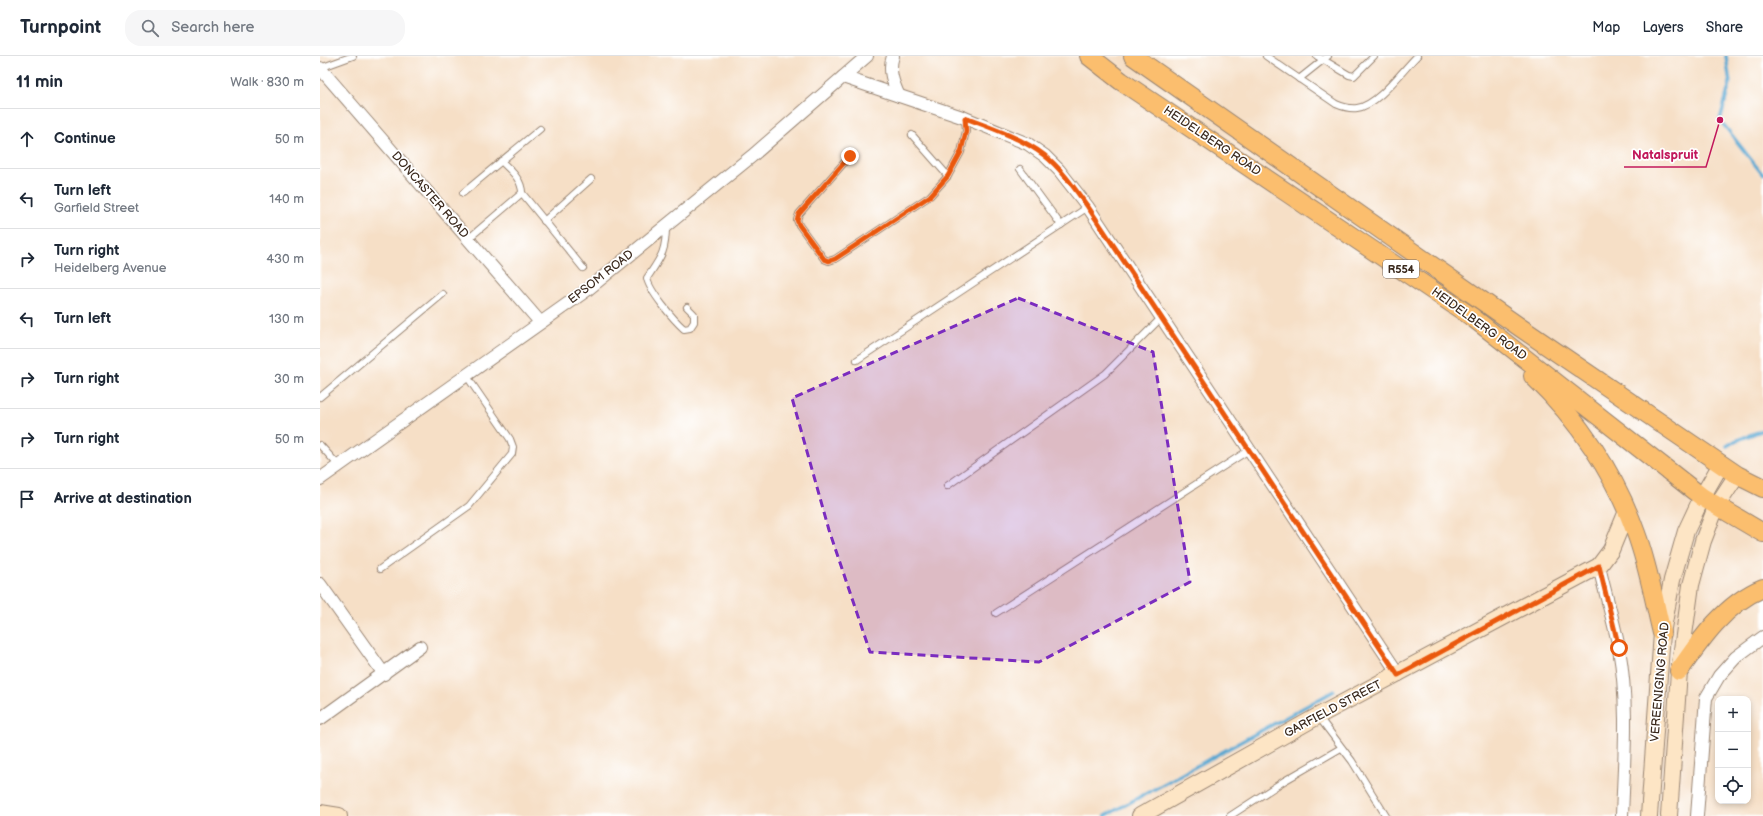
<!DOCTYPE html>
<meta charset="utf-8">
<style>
:root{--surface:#fff;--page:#f6f6f7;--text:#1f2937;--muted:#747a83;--line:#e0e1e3}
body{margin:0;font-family:"Balsamiq Sans",sans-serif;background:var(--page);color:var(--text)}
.controls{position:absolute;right:12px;bottom:12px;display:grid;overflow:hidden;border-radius:8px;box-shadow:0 2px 6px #0003}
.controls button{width:36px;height:36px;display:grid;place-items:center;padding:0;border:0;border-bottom:1px solid var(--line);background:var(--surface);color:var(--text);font:20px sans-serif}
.stop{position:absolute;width:12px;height:12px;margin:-9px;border:3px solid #ea580c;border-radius:50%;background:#fff}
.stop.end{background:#ea580c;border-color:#fff;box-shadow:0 1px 4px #0008}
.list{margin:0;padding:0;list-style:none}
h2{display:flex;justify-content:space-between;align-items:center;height:52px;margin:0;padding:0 16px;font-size:17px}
h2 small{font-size:13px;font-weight:400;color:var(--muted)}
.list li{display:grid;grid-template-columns:26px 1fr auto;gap:12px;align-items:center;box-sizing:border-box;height:60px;padding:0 16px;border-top:1px solid var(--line)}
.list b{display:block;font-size:15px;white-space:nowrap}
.list p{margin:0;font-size:13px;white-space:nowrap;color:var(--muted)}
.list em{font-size:13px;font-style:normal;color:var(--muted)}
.icon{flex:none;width:22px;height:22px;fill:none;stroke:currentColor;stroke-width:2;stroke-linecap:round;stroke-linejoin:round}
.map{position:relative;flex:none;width:1443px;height:760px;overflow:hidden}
header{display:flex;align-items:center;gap:24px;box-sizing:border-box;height:56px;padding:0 20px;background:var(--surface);border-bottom:1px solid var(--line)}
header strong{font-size:19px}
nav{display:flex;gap:22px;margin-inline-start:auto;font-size:14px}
.search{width:280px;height:36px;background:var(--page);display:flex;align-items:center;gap:10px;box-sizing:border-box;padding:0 14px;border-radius:16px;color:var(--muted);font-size:15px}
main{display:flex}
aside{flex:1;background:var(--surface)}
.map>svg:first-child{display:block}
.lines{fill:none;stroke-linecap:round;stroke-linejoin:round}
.stream{stroke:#58a7d1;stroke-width:3.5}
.lane-casing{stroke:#988472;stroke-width:8}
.street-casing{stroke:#988472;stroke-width:14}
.secondary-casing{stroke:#988472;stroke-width:18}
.primary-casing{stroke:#988472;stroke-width:20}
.lane{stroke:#fff;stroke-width:6}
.street{stroke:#fff;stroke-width:12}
.secondary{stroke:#fde5c5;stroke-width:16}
.primary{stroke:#fbbe6e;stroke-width:18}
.route{stroke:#ea580c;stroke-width:5}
.marked{fill:#7b2cbf;fill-opacity:0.2;stroke:#7b2cbf;stroke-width:3;stroke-dasharray:8 5;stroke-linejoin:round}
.labels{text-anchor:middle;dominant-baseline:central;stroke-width:3.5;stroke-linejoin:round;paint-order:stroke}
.shield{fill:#fff;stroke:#766a62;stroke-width:1}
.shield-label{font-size:11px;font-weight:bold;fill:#3b2a1e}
.street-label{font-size:12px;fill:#3b2a1e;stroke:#fff}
.leader{fill:none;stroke:#c2185b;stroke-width:1.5}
.callout-dot{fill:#c2185b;stroke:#fff;stroke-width:1.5}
.callout-label{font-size:13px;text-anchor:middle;font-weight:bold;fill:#c2185b;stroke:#fff;stroke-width:3.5;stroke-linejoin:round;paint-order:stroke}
</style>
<header>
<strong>Turnpoint</strong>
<div class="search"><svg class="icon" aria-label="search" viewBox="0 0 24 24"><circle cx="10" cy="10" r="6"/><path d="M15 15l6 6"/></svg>Search here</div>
<nav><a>Map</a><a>Layers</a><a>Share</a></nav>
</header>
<main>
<aside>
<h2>11 min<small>Walk · 830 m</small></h2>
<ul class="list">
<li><svg class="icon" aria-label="ahead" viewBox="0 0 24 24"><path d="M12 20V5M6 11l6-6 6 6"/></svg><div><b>Continue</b></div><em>50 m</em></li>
<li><svg class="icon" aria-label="left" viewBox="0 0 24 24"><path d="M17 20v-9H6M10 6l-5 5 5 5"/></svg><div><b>Turn left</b><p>Garfield Street</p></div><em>140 m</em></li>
<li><svg class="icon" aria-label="right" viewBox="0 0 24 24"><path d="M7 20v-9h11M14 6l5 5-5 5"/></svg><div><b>Turn right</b><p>Heidelberg Avenue</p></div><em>430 m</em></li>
<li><svg class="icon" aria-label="left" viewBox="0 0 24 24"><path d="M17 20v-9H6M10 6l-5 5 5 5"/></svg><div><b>Turn left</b></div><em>130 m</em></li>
<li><svg class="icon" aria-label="right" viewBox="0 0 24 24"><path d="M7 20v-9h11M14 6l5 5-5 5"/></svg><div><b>Turn right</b></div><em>30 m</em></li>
<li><svg class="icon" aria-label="right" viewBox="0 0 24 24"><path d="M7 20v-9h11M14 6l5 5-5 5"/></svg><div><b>Turn right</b></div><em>50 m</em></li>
<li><svg class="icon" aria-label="arrive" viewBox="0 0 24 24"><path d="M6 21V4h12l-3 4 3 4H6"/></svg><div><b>Arrive at destination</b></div></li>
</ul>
</aside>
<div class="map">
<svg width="1443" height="760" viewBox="0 0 1443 760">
<rect width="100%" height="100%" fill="#fff"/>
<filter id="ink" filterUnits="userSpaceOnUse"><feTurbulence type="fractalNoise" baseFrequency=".025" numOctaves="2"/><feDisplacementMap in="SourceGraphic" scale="8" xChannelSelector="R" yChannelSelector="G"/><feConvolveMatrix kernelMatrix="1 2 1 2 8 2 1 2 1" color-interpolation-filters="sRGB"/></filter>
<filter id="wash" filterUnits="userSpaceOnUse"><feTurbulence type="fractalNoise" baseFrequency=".012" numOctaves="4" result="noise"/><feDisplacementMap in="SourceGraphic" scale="16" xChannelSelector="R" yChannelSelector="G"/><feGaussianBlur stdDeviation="0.9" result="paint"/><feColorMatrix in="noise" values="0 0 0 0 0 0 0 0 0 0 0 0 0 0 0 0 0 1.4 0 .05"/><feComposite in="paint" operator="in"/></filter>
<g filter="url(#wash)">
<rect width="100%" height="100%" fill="#f6dfc6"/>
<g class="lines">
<g class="stream">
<polyline points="1406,0 1410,27 1400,64 1443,119"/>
<polyline points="1407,390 1415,385 1443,374"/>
<polyline points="785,760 1014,635"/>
</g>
</g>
</g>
<g filter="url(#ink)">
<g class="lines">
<defs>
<g id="lane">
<path d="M946,0L1016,48C1023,51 1029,53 1037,52C1058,49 1082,15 1097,0"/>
<polyline points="997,0 1029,19 1034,20 1054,0"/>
<polyline points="0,12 33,0"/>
<polyline points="979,23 1008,0"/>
<polyline points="592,79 628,120"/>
<polyline points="530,100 479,158 477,164 479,169 504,203 509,205 515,203 610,140 628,120 641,96 646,75 645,62"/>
<polyline points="700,113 741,169"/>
<polyline points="143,137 220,73"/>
<polyline points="202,137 263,212"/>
<polyline points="224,165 271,123"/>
<path d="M346,170C346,196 341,201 327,222C329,235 354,264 364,273L370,272L374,266V258L367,251"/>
<path d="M148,183L202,137C202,123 190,114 181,105"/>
<polyline points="537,304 768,151"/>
<polyline points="0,341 123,238"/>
<polyline points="0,389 19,410"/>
<polyline points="627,430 785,318 841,262"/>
<polyline points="60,513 149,450 192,398 193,391 190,383 146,319"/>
<polyline points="676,557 929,394"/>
<polyline points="998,660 1032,705 1066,760"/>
<polyline points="910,760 964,725 1021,692"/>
</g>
<g id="street">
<path d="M573,0C568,14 573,27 579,40"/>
<polyline points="0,12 220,266"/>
<polyline points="523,21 645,62 708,88 725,100 739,114 768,151 1079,619"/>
<polyline points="0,423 267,234 432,100 547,0"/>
<path d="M1279,510C1285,538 1294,565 1299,593C1309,648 1304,705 1302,760"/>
<polyline points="0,528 64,618"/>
<polyline points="0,663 100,591"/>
<polyline points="1377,760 1386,642 1399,620 1416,601 1443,581"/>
</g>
<g id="secondary">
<polyline points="0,757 19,760"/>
<polyline points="820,760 998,660 1279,510 1291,494 1307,455"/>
<polyline points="1329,760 1342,577 1352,524 1366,475 1382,441 1401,408"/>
<polyline points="1349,760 1359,615 1371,529 1383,485 1396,451 1417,419"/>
</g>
<g id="primary">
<polyline points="769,0 801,25 1152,261 1382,441 1443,477"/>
<polyline points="813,0 1201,272 1417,419 1443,432"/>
<path d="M1213,320C1258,363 1295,418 1316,477C1328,509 1334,544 1342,577"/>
<path d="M1359,615C1381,583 1406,547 1443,532"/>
</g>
</defs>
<use href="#lane" class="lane-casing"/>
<use href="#street" class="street-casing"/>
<use href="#secondary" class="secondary-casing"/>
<use href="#primary" class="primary-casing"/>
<use href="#lane" class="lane"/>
<use href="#street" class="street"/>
<use href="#secondary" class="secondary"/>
<use href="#primary" class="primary"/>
</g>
</g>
<g class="lines" filter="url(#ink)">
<path class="route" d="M530,100L479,158L477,164L479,169L504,203L509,205L515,203L610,140L628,120L641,96L646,75L645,62C672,72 701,82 724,99C741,112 755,133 768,151L1078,619L1279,510L1299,592"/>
</g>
<path class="marked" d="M698,242L833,296L870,526L719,606L550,596L509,474L472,342Z"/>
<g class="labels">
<rect class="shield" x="1063" y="204" width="36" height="18" rx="3"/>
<g class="shield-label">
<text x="1081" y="213">R554</text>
</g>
<g class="street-label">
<text transform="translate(892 85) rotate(34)">HEIDELBERG ROAD</text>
<text transform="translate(110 139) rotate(49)">DONCASTER ROAD</text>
<text transform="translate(281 221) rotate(-38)">EPSOM ROAD</text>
<text transform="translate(1159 268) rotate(36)">HEIDELBERG ROAD</text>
<text transform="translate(1340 626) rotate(-85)">VEREENIGING ROAD</text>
<text transform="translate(1013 653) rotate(-28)">GARFIELD STREET</text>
</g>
</g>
<path class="leader" d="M1400 64L1386 111H1304"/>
<circle class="callout-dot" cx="1400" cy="64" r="4"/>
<g class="callout-label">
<text x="1345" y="103">Natalspruit</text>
</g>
</svg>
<div class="controls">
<button>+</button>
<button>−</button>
<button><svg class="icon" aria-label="locate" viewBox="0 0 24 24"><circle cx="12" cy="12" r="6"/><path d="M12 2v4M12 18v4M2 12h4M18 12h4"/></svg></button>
</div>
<div class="stop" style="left:1299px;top:592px"></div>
<div class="stop end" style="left:530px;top:100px"></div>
</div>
</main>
